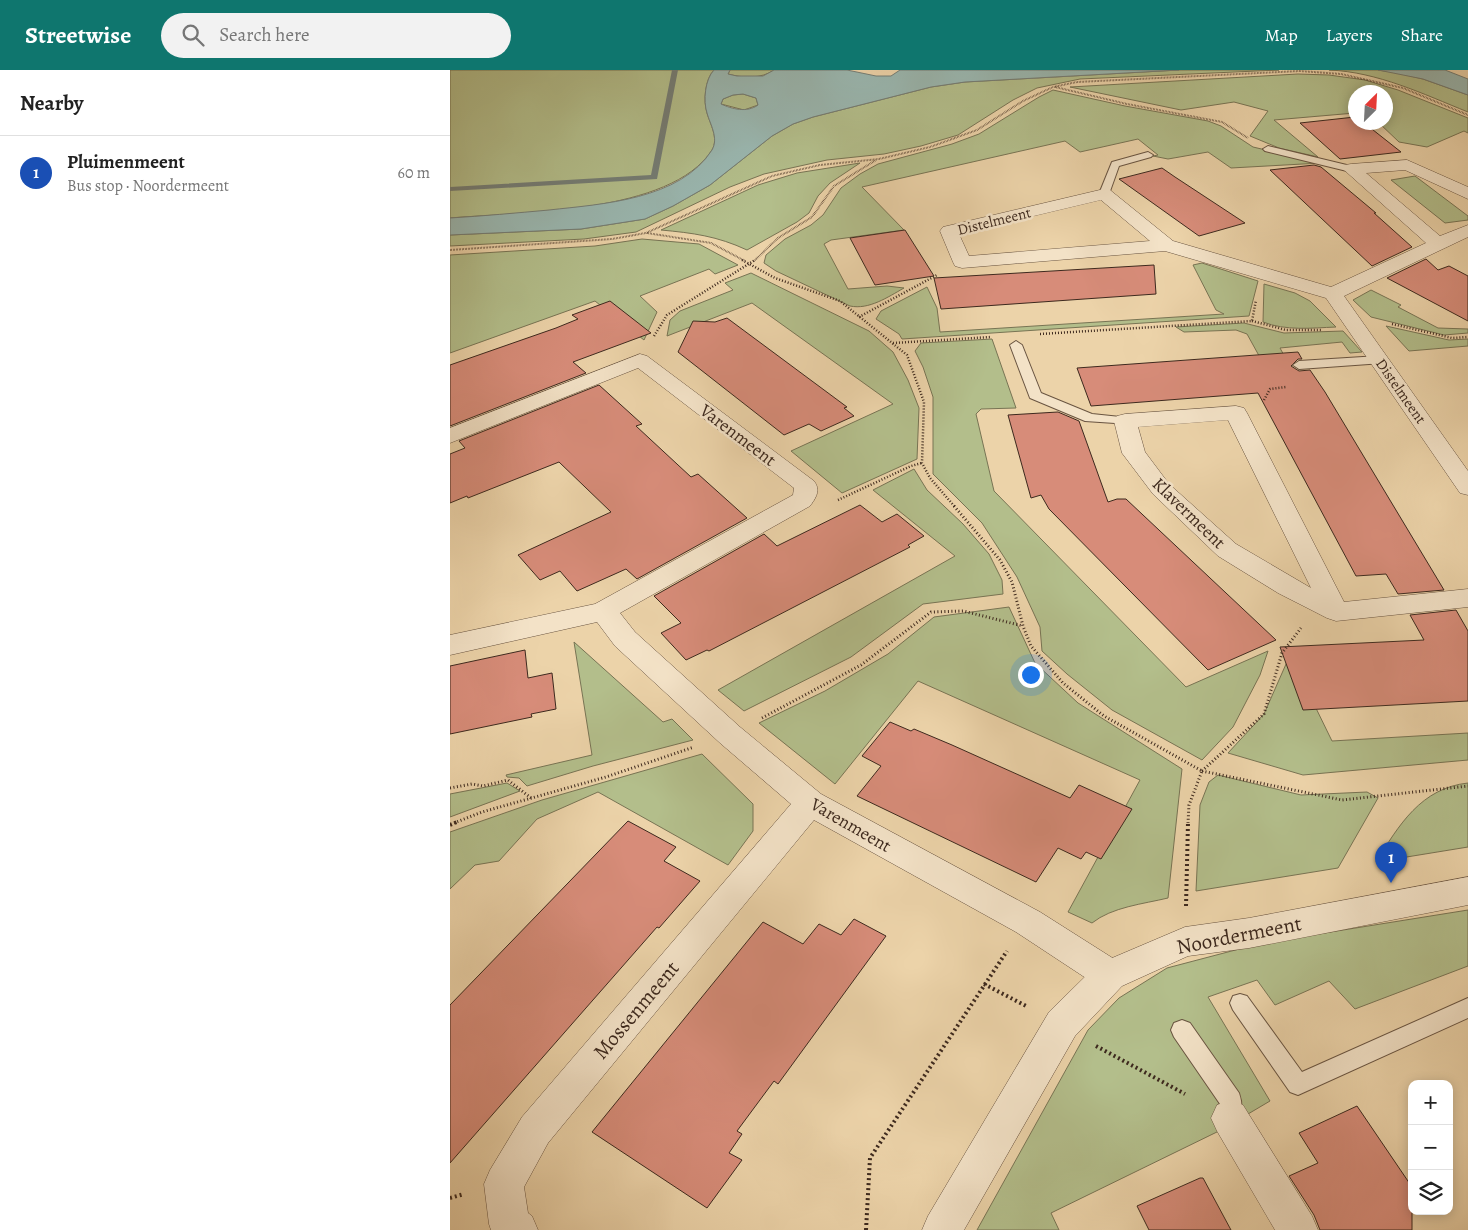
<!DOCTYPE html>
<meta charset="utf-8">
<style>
:root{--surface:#fff;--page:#f2f2f2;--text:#222;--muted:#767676;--line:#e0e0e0;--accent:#0f766e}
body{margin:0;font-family:Alegreya,serif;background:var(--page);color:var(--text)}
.controls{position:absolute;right:15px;bottom:15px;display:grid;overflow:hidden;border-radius:10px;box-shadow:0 2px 12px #0003}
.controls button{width:45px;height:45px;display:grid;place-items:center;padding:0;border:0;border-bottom:1px solid var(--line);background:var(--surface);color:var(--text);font:25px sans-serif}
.compass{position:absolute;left:898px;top:15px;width:45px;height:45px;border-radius:50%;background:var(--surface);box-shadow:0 2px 12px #0003;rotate:24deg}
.you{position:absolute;left:580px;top:604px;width:18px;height:18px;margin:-12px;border:4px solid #fff;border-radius:50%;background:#1a73e8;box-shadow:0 0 0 8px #1a73e833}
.badge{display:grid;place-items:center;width:32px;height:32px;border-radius:50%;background:var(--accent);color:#fff;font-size:16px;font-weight:700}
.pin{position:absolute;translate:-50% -41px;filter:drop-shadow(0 1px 2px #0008)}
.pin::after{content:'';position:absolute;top:26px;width:18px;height:15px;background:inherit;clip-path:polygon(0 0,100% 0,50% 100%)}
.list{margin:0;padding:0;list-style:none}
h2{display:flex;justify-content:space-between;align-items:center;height:65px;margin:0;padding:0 20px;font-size:21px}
h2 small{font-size:16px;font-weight:400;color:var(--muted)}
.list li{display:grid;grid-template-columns:32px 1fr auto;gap:15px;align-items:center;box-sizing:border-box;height:75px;padding:0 20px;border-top:1px solid var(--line)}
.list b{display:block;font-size:19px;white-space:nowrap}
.list p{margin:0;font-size:16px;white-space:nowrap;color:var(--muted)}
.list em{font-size:16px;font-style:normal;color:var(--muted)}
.icon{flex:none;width:28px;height:28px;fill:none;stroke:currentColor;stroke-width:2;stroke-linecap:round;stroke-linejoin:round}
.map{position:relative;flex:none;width:1018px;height:1160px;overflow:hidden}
header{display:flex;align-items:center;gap:30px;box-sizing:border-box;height:70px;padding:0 25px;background:var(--accent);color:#fff}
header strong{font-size:24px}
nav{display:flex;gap:28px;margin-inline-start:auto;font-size:18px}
.search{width:350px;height:45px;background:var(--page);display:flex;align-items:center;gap:12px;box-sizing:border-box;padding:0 18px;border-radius:28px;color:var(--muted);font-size:19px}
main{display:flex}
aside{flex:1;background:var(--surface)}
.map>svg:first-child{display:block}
.green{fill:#b3be8b;stroke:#787454}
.water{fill:#9ab7b0;stroke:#757e76;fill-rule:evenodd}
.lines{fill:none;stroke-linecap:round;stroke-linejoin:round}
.stream{fill:#757e76;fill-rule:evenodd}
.building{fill:#d78c79;stroke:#3d291e}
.service-casing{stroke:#695441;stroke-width:2}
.minor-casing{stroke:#695441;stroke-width:1}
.tertiary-casing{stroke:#695441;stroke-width:1}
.path-far3{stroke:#3d291e;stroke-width:2;stroke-dasharray:0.5 1;stroke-linecap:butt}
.path-far2{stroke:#3d291e;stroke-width:2.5;stroke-dasharray:1 2;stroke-linecap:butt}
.path-far1{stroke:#3d291e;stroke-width:3;stroke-dasharray:1 2.5;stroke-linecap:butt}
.path{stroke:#3d291e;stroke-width:4;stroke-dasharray:2 3;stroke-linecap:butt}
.service{fill:#f3e2c7;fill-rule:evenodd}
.minor{fill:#f3e2c7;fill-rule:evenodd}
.tertiary{fill:#f3e2c7;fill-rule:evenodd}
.labels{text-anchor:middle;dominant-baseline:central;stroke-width:5;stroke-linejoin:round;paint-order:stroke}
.far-street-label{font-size:15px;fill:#3d291e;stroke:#f3e2c7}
.street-label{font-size:18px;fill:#3d291e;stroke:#f3e2c7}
.near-street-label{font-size:21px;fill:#3d291e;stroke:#f3e2c7}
</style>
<header>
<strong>Streetwise</strong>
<div class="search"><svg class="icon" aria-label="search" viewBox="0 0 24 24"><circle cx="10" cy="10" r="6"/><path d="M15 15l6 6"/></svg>Search here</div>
<nav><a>Map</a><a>Layers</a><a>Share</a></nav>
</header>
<main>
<aside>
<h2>Nearby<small></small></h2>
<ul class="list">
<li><span class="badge" style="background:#1a4fb4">1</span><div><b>Pluimenmeent</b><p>Bus stop · Noordermeent</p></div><em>60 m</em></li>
</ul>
</aside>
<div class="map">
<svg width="1018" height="1160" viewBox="0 0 1018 1160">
<rect width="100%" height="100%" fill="#ecd3a9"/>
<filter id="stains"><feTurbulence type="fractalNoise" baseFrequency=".004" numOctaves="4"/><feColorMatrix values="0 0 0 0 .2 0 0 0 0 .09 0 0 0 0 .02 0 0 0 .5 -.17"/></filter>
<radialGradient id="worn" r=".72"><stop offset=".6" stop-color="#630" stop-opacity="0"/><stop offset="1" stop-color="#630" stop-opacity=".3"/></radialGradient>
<g class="green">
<path d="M0,0H264C255,9 253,31 257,43C260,54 269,68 262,80C221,144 70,142 0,148Z"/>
<path d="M280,0H324C312,9 292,8 278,4Z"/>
<polygon points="729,0 829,0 630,9 587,18 563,30 508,65 471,76 434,84 377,90 314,104 280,117 186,162 134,169 0,176 0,165 131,159 195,149 223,136 260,115 322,66 343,54 363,47 481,17 515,12"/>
<path d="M879,0H928L948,3L973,9L1018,25V42C973,24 928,2 879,0Z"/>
<polygon points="848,4 879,5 915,10 948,20 1018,48 1018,63 1014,61 977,77 949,72 929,53 936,52 936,22 906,22 905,43 824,50 868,87 829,78 800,66 818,41 784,32 731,40 620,17"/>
<path d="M603,20L675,36L758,51L771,56L803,77L871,93L781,98L758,82L718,89L703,86L708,85L688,69L630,82L615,71L412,117L454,160L381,170L374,174L398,219L437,216L454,218C438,227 419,240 400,236L326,201L314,193L316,185L335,169L361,155L373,145L391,118L410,104L428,94L502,74L529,64L589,27Z"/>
<polygon points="293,24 306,28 308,35 294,40 271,34 273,29 283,25"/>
<path d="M410,93L380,113L368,126L359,143L347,152L297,180C267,166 243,163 211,160L308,115L347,103Z"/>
<polygon points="965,106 1018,146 1018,150 995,153 941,110"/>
<polygon points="192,169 249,174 288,195 265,204 259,199 190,226 207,242 194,270 145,231 0,283 0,185 145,176"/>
<polygon points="752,193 808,211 799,246 452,269 449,264 426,249 431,241 477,217 487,238 490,262 774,244 766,240 743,195"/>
<polygon points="301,203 419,261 443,282 458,310 469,338 467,389 392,423 341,381 443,334 302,233 217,266 220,250 230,241 283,220 275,213"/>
<path d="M814,214L845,223L860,231L886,257C861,258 836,261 813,252Z"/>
<polygon points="921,220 951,235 948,237 988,258 1018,259 1018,263 994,265 921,247 903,230"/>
<polygon points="794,253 834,263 893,261 912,282 900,283 892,272 830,278 847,309 823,311 797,264 786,260 734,262 726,257"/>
<polygon points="936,256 999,270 1018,269 1018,276 959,281"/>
<polygon points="542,269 566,338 531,339 526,344 544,421 736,617 818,581 810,605 783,657 752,690 662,640 617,604 592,581 590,557 567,507 532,453 483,404 483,327 473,297 465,281 471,273"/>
<polygon points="464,399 477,420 513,454 539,484 552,510 553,524 473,534 401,587 294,641 268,620 505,486 423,420"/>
<path d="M559,537L585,593L628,633L732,699L718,828C693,834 662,837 642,853L618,842L690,710L468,611L385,714L309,653L375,621L438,584L484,547Z"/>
<polygon points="124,572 213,652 222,649 243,670 143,696 77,716 69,708 57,707 56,705 142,685"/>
<polygon points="840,585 882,671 1018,663 1018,690 853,705 778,683 814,644"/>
<polygon points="252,684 303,734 303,761 278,795 148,722 87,749 49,791 25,795 0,819 0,762 92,730"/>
<polygon points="768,705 851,725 917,722 928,728 888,798 746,821 750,735 759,712"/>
<polygon points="57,713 70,721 0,747 0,724"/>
<path d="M1018,713V777L926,792C949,755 971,718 1018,713Z"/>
<polygon points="1018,840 1018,896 905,939 879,911 825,935 807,910 758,927 820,1031 771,1060 601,1143 609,1160 527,1160 638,960 669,928 717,898 812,873"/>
</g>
<g class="water">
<path d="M264,0H280L278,4L287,6H313L324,0H397L426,6H441L450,0H729L515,12L481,17L363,47L343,54L322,66L260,115L223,136L195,149L131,159L0,165V148C33,146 66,143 99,140C152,134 230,130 262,80C269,68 260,54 257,43C253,31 255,9 264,0ZM293,24L306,28L308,35C297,43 282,39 271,34L273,29L283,25Z"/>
<polygon points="928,0 995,0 1018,9 1018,25 973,9"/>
</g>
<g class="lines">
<polygon class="stream" points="222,0 228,0 207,109 0,121 0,117 201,105"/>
</g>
<g class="building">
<polygon points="905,47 906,52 913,52 951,82 890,89 850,53"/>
<polygon points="864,95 871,97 926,143 924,143 962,177 922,196 820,100"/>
<polygon points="712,98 725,107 795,153 749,166 669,109"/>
<polygon points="455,160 484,206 425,215 400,168"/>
<polygon points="976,189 988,200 999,196 1018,206 1018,251 937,208"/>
<polygon points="704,195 706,224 491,239 484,208"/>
<polygon points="160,231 201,263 123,292 136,303 0,356 0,295 106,258 128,249 122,245"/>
<polygon points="277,248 397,337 394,338 404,346 371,361 359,354 334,365 228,282 243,251 265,252"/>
<polygon points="848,282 852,289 848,289 841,296 849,301 860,300 875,322 994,520 948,524 936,504 906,506 808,323 641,336 627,298"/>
<polygon points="149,315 192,354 186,356 241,407 248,404 297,448 187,509 176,499 127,521 110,501 90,510 68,485 161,442 109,392 18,428 17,426 0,433 0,384 15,378 9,371"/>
<polygon points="608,342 629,351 658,432 667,429 676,429 826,570 758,600 599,439 591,425 581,428 558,345"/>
<polygon points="410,435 432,452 447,444 474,466 458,475 460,477 259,581 257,580 236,590 211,563 231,553 204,526 314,464 327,476"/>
<polygon points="1006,540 1018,561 1018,631 853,640 830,577 974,570 960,545"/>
<polygon points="75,580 78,608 102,603 106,639 81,644 82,647 0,664 0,596"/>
<polygon points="440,652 461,661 464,659 502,675 620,728 629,715 682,739 651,789 636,782 631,789 608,778 586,812 407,726 431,696 412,686"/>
<polygon points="178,751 226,777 214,791 250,811 209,858 207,857 0,1093 0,935"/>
<polygon points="404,849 436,866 328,1014 324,1011 287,1061 292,1064 279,1083 292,1090 257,1138 142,1062 313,852 353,874 369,854 391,865"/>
<polygon points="907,1036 962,1117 962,1160 870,1160 864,1145 839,1106 868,1093 849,1063"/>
<polygon points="750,1108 753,1108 781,1160 699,1160 687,1136"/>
</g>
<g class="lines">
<defs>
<g id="service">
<polygon points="818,76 905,97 906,99 901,102 815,81 813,79"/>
<polygon points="698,82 703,85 701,87 669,96 659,124 654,127 650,126 649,124 662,92"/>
<polygon points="566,271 572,275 591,323 642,344 680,348 682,351 680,354 635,351 580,328 560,275"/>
<polygon points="929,286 933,287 935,290 933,293 849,299 843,295 849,291"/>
<polygon points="790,924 797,926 852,1002 1018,928 1018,948 848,1025 840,1022 783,940 780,933 783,926"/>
<path d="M732,950L740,953L789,1023C793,1034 792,1045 788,1056L780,1059L772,1056L769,1048L770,1034L724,967L721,960L724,953Z"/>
</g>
<g id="minor">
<path d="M957,90L1018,117V129L955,100L916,103L990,166L1018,155V167L894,226L1018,401V425L1010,423L876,228L715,181L512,198L505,196L503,192L490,161L493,157L654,119L660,120L723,171L881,217L976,173L893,99L895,95L901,94ZM651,130L700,171L519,186L509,164Z"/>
<path d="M190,284L197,286L364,411C371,420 366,428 360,436L170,543L185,562L290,657L371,724L590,842L672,894L677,905L672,916L660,920L648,916L566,862L364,750L98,1073L74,1117L78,1143L82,1146L88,1160H41L39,1154L34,1114L40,1100L72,1047L341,734L270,673L165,576L147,552L0,585V565L145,534L343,425L344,418L188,298L0,373V358Z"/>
<path d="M786,336L794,338L797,343L894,532L1018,519V537L886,551L877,548L828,523L768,486L703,424L672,383L664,351L667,346L675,344ZM778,350L861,518L786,474L719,414L695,382L688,357Z"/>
<polygon points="780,1030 793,1035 862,1146 868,1160 825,1160 767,1061 761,1048 767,1035"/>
</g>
<polygon id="tertiary" points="1018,807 1018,835 799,878 738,886 672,916 625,966 514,1160 472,1160 478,1146 599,942 648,894 735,857 799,848"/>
</defs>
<use href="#service" class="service-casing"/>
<use href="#minor" class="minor-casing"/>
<use href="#tertiary" class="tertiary-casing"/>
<g class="path-far3">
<polyline points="605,17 677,34 772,52 798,68"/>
<polyline points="197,163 261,173 295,191"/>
<polyline points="0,180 162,169 196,163 322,106 370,95 429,89 480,77 527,60 573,31 603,17 627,12 850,1 891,4 953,18 1018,45"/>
<polyline points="304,191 328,168 362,147 384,116 426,90"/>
</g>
<g class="path-far2">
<polyline points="292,190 325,208 390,231 457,285 474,332 472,393 480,408 505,437"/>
<polyline points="409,247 487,205"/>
<polyline points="802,251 836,260 872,260"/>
<polyline points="942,254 1002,268 1018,267"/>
<polyline points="590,264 802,251 806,230"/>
<polyline points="204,266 217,245 305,190"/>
<polyline points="443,273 541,267"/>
<polyline points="814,330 820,319 836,317"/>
<polyline points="388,430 461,396 472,393"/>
</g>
<g class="path-far1">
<polyline points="504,436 550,490 562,512 573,556 581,576 613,613 654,646 752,701 739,735 738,753"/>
<polyline points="312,648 411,595 481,542 513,541 573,556"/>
<polyline points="752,701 892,730 1018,716"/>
<polyline points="752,701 814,644 832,583 851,558"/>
<polyline points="0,718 22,714 33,716 58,710 81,728"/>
<polyline points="4,753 32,742 156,707 244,677"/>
</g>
<g class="path">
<polyline points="0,755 7,752"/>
<polyline points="736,836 738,752"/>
<polyline points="534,914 578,937"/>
<polyline points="646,976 735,1024"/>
<polyline points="0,1128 14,1124"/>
<polyline points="416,1160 420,1088 557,881"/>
</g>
<use href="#service" class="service"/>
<use href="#minor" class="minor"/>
<use href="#tertiary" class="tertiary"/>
</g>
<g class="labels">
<g class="far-street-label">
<text transform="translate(544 151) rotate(-14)">Distelmeent</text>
<text transform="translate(951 321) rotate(55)">Distelmeent</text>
</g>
<g class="street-label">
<text transform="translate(288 365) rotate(37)">Varenmeent</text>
<text transform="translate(739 443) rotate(44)">Klavermeent</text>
<text transform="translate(401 755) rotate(30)">Varenmeent</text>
</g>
<g class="near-street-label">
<text transform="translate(789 865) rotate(-11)">Noordermeent</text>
<text transform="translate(186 940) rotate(-50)">Mossenmeent</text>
</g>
</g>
<rect width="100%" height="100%" filter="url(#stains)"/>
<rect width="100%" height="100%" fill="url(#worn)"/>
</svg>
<div class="controls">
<button>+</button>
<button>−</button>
<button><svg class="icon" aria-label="layers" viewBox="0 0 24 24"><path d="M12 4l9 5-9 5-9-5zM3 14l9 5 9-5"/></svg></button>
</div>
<svg class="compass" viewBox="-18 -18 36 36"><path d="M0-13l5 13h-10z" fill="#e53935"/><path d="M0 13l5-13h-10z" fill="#767676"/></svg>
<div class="you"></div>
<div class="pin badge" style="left:941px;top:813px;background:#1a4fb4">1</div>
</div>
</main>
